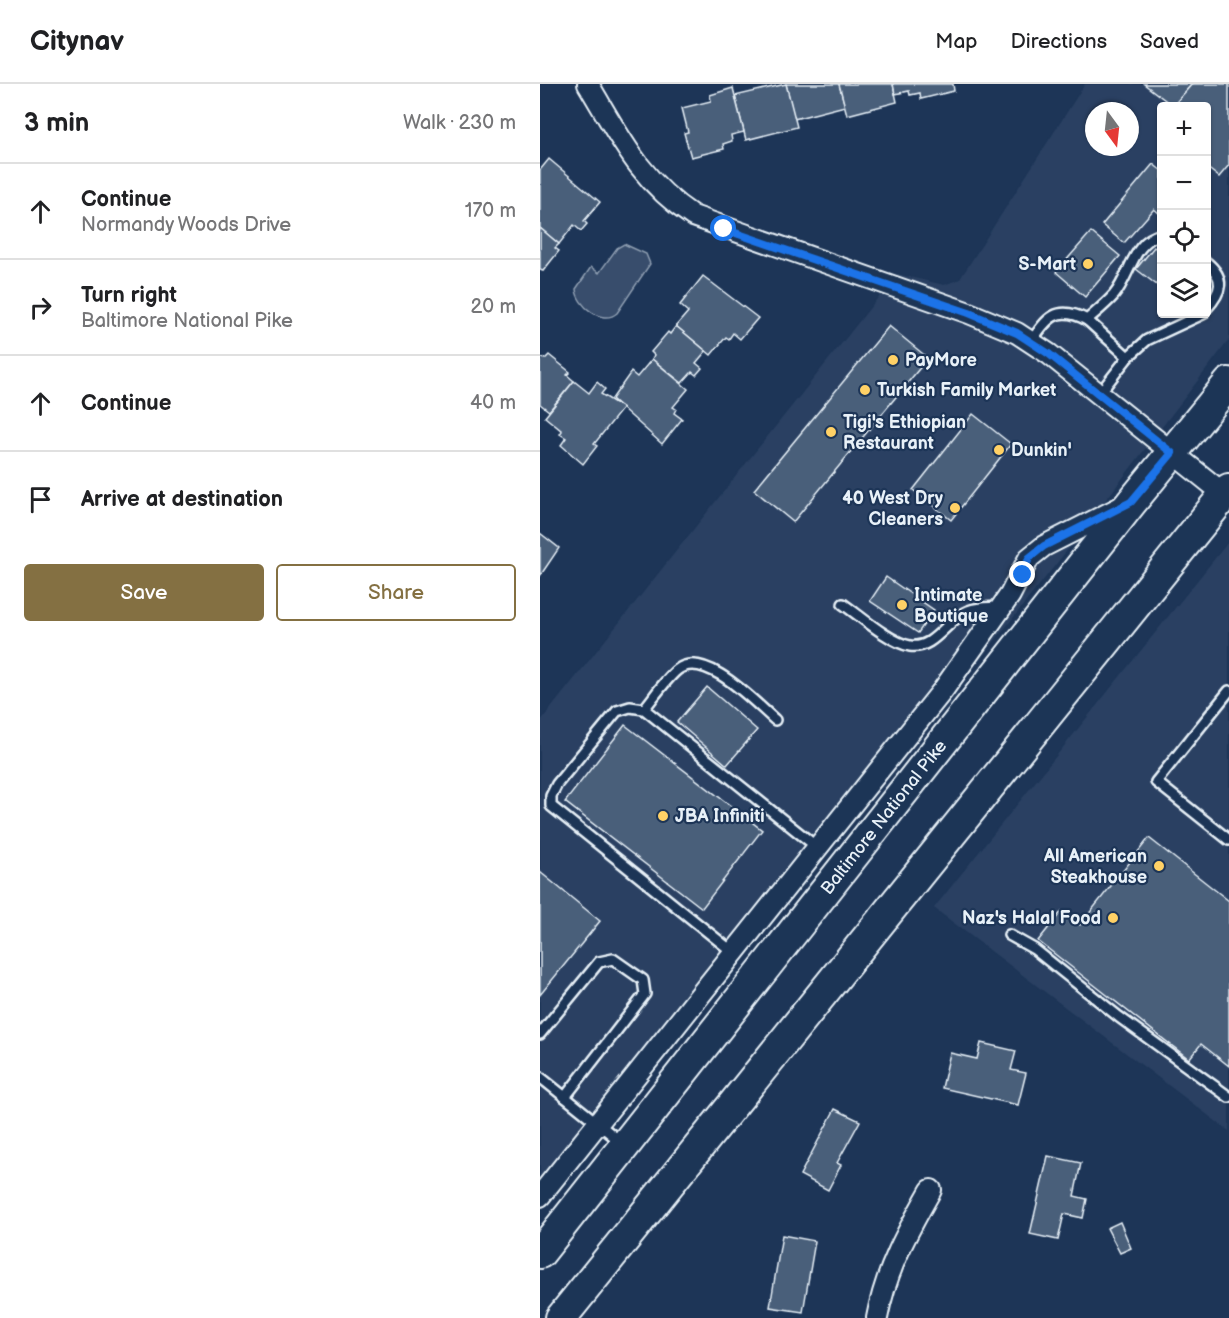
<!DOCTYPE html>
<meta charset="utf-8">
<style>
:root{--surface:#fff;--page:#f2f2f2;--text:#202124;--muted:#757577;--line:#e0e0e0;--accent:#847042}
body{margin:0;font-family:"Balsamiq Sans",sans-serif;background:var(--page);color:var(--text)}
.controls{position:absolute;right:18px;top:18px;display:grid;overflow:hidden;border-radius:6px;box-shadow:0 2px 4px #0004}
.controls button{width:54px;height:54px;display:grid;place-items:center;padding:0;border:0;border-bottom:2px solid var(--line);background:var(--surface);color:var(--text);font:30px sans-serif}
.compass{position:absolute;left:545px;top:18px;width:54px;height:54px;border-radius:50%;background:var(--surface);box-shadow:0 2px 4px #0004;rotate:165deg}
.stop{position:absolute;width:18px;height:18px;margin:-14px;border:4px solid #1a73e8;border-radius:50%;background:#fff}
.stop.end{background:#1a73e8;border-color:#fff;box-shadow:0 2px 6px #0008}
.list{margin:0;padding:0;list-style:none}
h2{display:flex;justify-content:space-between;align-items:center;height:78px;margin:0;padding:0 24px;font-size:26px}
h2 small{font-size:20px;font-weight:400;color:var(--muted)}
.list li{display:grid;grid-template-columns:39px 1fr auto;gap:18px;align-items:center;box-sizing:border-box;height:96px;padding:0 24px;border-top:2px solid var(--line)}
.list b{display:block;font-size:22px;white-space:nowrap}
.list p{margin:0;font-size:20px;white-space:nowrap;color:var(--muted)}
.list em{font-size:20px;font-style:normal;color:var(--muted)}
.actions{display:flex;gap:12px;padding:18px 24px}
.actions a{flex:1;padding:14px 0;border:2px solid var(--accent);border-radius:6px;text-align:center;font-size:21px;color:var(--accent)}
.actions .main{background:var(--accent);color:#fff}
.icon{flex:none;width:33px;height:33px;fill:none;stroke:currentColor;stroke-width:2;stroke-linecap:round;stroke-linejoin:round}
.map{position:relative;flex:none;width:689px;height:1234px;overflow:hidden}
header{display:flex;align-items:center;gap:36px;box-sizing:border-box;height:84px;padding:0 30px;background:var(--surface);border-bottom:2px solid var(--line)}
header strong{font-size:28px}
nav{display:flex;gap:33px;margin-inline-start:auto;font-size:21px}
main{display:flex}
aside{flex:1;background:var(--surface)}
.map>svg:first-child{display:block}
.built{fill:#2a4162;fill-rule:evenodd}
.green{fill:#374d6c;stroke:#909fb2;stroke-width:1.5}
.building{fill:#495e7a;stroke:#e8f1f8;stroke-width:1.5}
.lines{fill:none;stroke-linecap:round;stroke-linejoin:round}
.lane-casing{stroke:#e8f1f8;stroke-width:14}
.street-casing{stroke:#e8f1f8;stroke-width:24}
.primary-casing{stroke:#e8f1f8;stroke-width:34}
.lane{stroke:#1d3557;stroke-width:9}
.street{stroke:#1d3557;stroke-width:20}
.primary{stroke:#1d3557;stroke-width:30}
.route{stroke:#1a73e8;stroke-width:8}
.poi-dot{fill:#ffd166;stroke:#1d3557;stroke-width:2}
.labels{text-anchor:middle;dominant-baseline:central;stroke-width:4.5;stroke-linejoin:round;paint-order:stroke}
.poi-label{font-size:18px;font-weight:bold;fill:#e8f1f8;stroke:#1d3557;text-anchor:start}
.street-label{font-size:18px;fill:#e8f1f8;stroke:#1d3557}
</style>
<header>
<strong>Citynav</strong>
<nav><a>Map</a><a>Directions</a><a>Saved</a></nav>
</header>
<main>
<aside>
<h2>3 min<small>Walk · 230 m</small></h2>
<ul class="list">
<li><svg class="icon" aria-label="ahead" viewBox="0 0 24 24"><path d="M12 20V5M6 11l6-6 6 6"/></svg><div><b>Continue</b><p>Normandy Woods Drive</p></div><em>170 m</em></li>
<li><svg class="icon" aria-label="right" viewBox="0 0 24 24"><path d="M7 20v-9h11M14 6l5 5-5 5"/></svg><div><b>Turn right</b><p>Baltimore National Pike</p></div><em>20 m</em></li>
<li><svg class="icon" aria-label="ahead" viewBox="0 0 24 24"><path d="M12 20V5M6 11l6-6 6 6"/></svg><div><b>Continue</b></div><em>40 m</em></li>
<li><svg class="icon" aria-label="arrive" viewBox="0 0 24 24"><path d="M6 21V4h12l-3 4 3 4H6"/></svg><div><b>Arrive at destination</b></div></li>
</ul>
<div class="actions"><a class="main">Save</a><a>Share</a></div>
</aside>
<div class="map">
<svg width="689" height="1234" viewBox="0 0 689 1234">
<rect width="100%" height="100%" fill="#1d3557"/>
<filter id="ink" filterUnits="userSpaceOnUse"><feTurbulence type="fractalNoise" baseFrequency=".0167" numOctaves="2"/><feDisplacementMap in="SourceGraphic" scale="12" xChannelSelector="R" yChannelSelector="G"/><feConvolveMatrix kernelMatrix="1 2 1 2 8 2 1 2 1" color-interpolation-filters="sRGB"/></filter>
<g filter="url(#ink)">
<g class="built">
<path d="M545,0H689V256L525,469L0,1125V638L357,190L404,201L420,195ZM622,22H666V230H622ZM554,27H590V63H554Z"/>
<polygon points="689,457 689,1047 394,824"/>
</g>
<path class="green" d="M84,160L106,170L110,180L77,229C62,242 37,221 36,205L51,183L59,189L77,164Z"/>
<g class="building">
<polygon points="246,0 299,0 305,22 254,35"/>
<polygon points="246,0 257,43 206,56 195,12"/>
<polygon points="299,0 353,0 357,18 307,31"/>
<polygon points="353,0 413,0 414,7 381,15 380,9 370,11 369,7 355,10"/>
<polygon points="604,0 652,0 633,22"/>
<polygon points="652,0 689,0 689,81 679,93 666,83 666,22 633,22"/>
<polygon points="193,4 204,48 191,51 192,57 183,60 184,65 151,73 144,49 148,48 142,24 171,17 170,11"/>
<polygon points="9,75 60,118 44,137 47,140 41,147 34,141 19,160 0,144 0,86"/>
<polygon points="613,80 622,87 622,127 619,129 614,125 584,159 562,141"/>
<polygon points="0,144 19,160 15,164 19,167 3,187 0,186"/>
<polygon points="551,148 580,172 545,213 516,188"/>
<polygon points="614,163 622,169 622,205 596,185"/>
<polygon points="163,192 218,234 200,255 193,249 189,255 186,253 171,271 136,242 148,228 140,221"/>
<polygon points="136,242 166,267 156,279 162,284 156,291 152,288 142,299 112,275 114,271 111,268 128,248 130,250"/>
<polygon points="349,242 388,274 253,438 214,406"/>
<polygon points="9,271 30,288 27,291 34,297 9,327 0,320 0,273 5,275"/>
<polygon points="112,275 148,305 133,323 136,325 134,329 142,335 122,360 72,315 91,288 97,293"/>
<polygon points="34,297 49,309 57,298 65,305 61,310 83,324 54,360 57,362 43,380 21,361 26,354 20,350 22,347 5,333"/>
<polygon points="433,330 471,360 411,436 373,406"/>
<polygon points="0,449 19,464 0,492"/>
<polygon points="346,493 394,526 378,549 330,517"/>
<polygon points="167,603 217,646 187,681 137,638"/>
<polygon points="85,641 222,746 162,824 25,718"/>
<polygon points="609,754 689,817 689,982 661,960 649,975 498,857 522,827 540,841"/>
<polygon points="0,788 60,837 0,911"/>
<polygon points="441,959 476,967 471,986 486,989 478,1021 402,1004 410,969 437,975"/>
<polygon points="295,1025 320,1037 297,1079 301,1081 288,1106 260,1091"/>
<polygon points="508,1072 541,1079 534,1112 547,1115 543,1134 524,1130 518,1156 490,1150"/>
<polygon points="580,1138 591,1164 580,1169 567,1144"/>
<polygon points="242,1151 275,1157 263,1228 230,1223"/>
</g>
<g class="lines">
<defs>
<g id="lane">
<path d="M666,178C686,194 682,208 666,225"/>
<polyline points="547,236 588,273"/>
<path d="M491,258C507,234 517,220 547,236C556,228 566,220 574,211C590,192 593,156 622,150"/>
<polyline points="559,310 588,273 607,256 663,230"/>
<path d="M303,520C320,532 351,559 370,562C394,566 407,535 428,527C439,523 449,523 460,524"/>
<polyline points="689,607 616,698 689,756"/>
<path d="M104,625C114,613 125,596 137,586C165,564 215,619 235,636"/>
<polyline points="469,851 494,865 579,933 689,1013"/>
<polyline points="194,869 11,722 11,712 17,700 77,627 90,623 104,625 278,764"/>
<polyline points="0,950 59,878 73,875 103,896 105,910 25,1013"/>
<polyline points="0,993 81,1058"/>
</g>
<g id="street">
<path d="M48,0C80,53 100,97 153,132L429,229L477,249L509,270L689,414"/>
<polyline points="0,1112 403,606 470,511 489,474 504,462 583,422"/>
<path d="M337,1234C346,1186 367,1148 391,1106"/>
</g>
<g id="primary">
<path id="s1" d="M0,1169L591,419L689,299"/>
<polyline points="21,1234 689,405"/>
</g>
</defs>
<use href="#lane" class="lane-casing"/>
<use href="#street" class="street-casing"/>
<use href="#primary" class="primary-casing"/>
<use href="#lane" class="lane"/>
<use href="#street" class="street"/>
<use href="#primary" class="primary"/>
</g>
</g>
<g class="lines" filter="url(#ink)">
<polyline class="route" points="184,145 429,229 477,249 509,270 632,369 591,418 504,462 489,474 483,491"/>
</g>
<g class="poi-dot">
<circle cx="548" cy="180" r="6"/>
<circle cx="353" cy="276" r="6"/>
<circle cx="325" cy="306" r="6"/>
<circle cx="291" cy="348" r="6"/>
<circle cx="459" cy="366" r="6"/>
<circle cx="415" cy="424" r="6"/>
<circle cx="362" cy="521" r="6"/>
<circle cx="123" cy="732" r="6"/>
<circle cx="619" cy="782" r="6"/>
<circle cx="573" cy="834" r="6"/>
</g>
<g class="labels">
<g class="poi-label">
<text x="536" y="180" text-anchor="end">S-Mart</text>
<text x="365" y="276">PayMore</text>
<text x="337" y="306">Turkish Family Market</text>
<text x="303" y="338">Tigi's Ethiopian<tspan x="303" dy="21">Restaurant</tspan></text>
<text x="471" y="366">Dunkin'</text>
<text x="403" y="414" text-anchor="end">40 West Dry<tspan x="403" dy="21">Cleaners</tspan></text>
<text x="374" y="511">Intimate<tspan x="374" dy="21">Boutique</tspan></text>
<text x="135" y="732">JBA Infiniti</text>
<text x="607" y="772" text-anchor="end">All American<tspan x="607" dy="21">Steakhouse</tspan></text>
<text x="561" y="834" text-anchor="end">Naz's Halal Food</text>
</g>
<g class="street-label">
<text stroke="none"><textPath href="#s1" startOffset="555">Baltimore National Pike</textPath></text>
</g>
</g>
</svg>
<div class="controls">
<button>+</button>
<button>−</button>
<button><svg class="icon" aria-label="locate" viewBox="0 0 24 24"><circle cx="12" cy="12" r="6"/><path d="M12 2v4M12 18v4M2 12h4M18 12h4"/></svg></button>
<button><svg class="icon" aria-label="layers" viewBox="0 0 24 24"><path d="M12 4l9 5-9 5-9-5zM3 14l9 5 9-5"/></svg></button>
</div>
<svg class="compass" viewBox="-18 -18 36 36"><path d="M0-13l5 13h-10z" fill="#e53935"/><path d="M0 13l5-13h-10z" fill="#757577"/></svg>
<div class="stop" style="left:184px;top:145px"></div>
<div class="stop end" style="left:483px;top:491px"></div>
</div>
</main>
